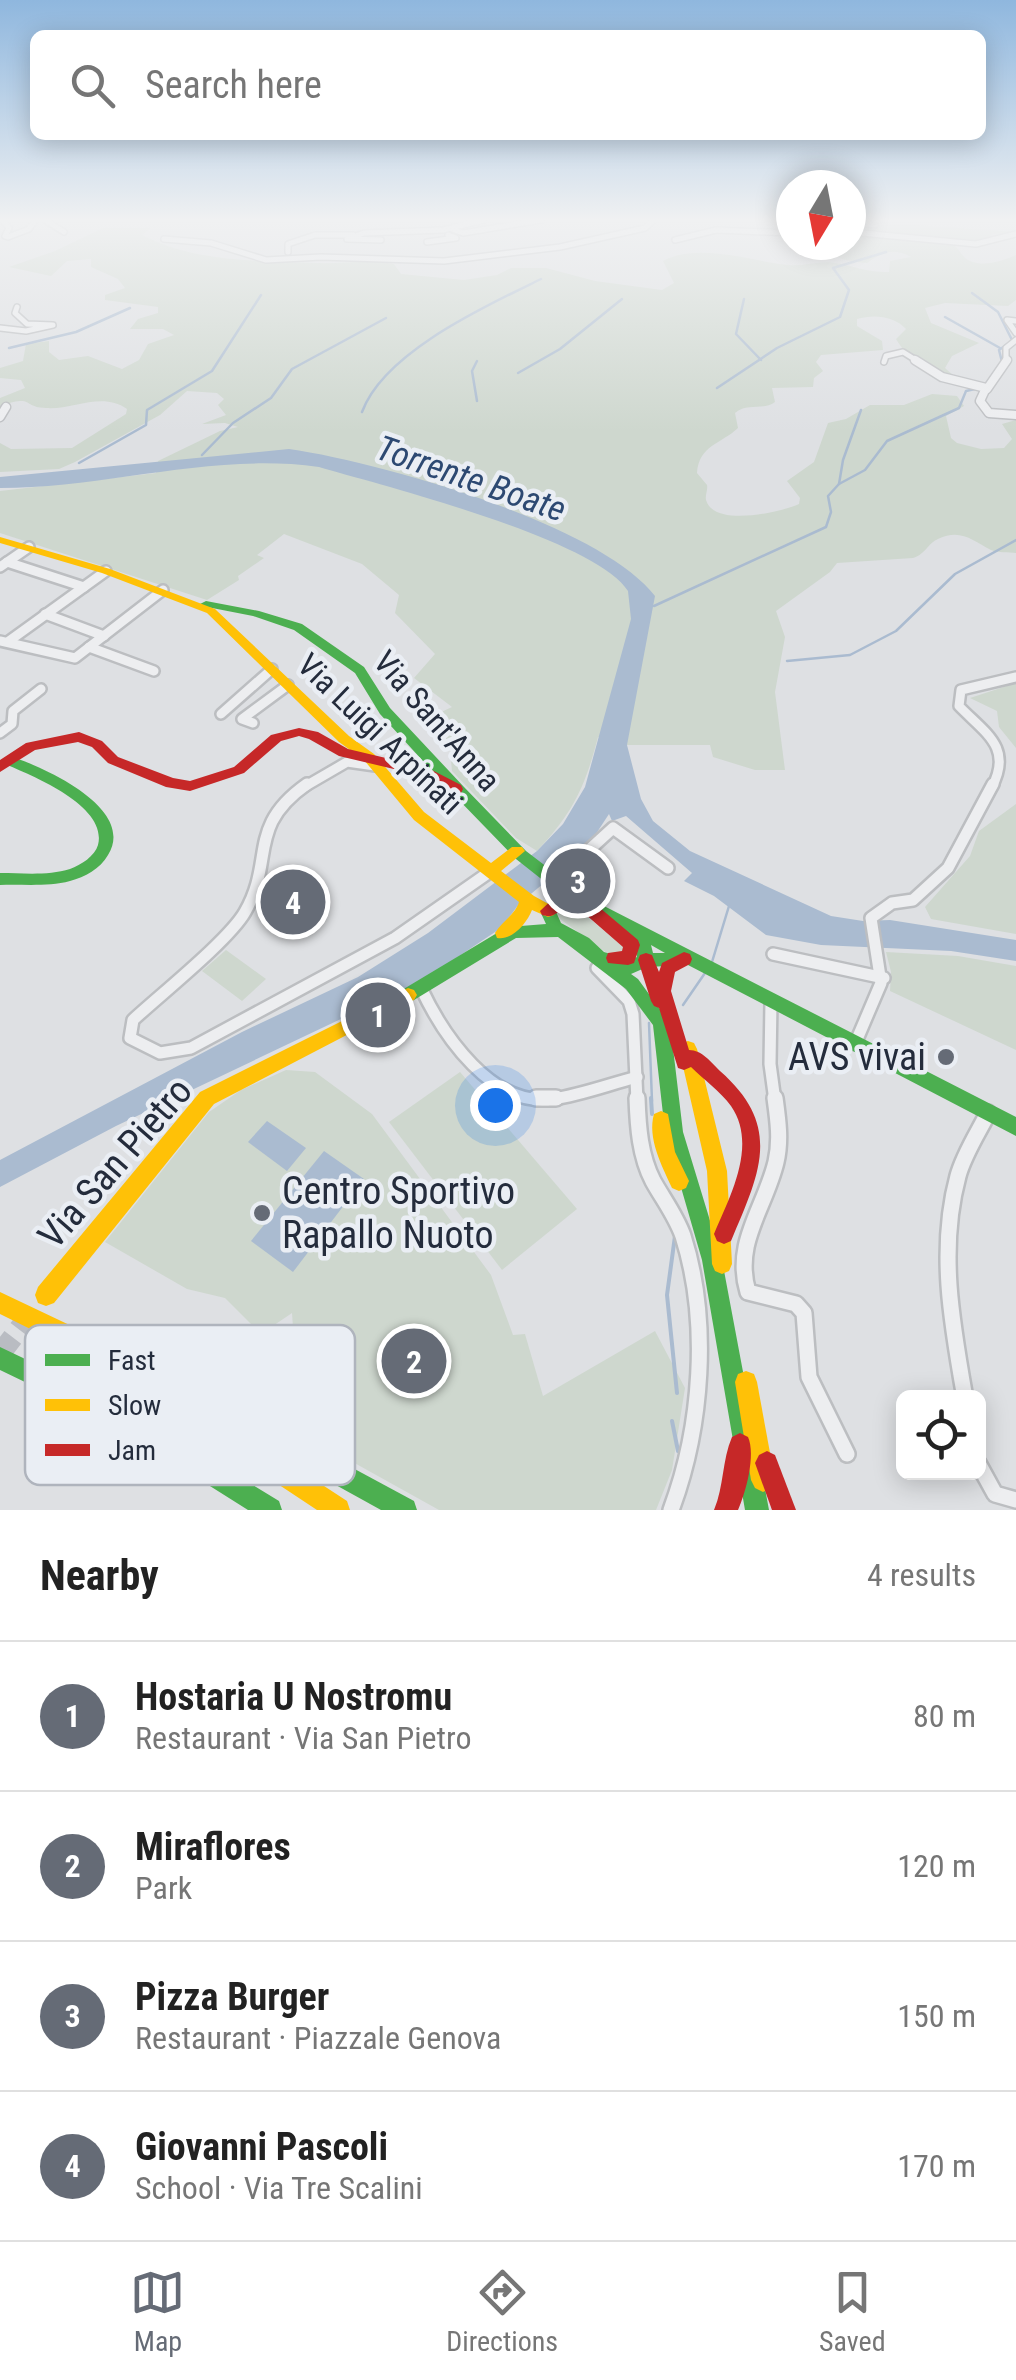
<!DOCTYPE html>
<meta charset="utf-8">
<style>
:root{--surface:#fff;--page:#f2f2f2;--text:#222;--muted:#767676;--line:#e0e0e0;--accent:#656b76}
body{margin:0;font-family:"Roboto Condensed",sans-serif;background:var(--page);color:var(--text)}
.controls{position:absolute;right:30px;bottom:30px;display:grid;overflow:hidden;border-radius:15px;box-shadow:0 5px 25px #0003}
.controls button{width:90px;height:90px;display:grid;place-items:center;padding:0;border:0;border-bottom:2px solid var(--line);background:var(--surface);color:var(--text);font:50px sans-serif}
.compass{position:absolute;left:776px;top:170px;width:90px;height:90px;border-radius:50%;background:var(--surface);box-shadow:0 5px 25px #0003;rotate:190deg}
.you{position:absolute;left:495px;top:1105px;width:35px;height:35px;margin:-25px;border:8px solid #fff;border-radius:50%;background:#1a73e8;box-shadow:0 0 0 15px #1a73e833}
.badge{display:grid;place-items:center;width:65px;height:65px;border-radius:50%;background:var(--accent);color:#fff;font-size:32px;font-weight:700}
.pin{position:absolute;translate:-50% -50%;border:5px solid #fff;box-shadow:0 2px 10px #0006}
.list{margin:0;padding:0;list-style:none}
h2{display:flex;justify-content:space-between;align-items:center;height:130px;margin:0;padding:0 40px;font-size:42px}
h2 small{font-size:32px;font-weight:400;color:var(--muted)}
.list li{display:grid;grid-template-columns:65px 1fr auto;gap:30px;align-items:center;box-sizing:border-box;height:150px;padding:0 40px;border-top:2px solid var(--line)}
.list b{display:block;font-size:38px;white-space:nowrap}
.list p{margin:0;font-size:32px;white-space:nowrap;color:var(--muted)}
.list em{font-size:32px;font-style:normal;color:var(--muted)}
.icon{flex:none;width:55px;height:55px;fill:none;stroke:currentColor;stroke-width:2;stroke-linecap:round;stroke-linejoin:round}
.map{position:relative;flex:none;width:1016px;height:1510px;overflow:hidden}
.search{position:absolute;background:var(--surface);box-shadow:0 5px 25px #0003;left:30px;right:30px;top:30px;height:110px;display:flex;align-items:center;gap:25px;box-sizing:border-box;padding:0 35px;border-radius:15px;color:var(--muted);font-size:38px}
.sheet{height:730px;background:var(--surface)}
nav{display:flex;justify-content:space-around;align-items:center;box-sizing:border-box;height:140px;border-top:2px solid var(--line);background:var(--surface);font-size:28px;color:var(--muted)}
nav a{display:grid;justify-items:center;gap:5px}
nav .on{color:var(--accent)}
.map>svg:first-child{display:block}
.green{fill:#ced7ce}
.water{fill:#aabbd0}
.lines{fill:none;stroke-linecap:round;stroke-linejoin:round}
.stream-far1{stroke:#aabbd0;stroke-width:2.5}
.stream{stroke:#aabbd0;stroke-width:4}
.secondary-tunnel{stroke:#b9bcc2;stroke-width:21;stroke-dasharray:21 10;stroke-linecap:butt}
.street-far4-casing{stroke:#bcbec1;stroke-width:8}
.street-far3-casing{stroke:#bcbec1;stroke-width:11}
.street-far2-casing{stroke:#bcbec1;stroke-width:14}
.street-far1-casing{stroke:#bcbec1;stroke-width:16}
.street-casing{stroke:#bcbec1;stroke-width:20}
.street-far4{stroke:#edeef0;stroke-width:5}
.street-far3{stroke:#edeef0;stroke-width:8}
.street-far2{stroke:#edeef0;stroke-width:9}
.street-far1{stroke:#edeef0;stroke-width:11}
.street{stroke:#edeef0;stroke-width:15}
.fast{fill:#4caf50;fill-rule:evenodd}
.slow{fill:#ffc107;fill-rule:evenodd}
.jam{fill:#c62828;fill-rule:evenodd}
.poi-dot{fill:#656b76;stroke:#eaeef4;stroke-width:4}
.labels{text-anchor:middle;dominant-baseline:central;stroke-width:9;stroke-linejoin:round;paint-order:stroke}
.street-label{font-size:32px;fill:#242c3c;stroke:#eaeef4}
.water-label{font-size:35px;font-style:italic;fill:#2d4972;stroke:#eaeef4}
.near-poi-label{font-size:38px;fill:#242c3c;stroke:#eaeef4;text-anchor:end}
.near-street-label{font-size:38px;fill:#242c3c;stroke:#eaeef4}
.key{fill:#eaeef4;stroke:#afb4bd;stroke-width:2.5}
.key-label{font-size:28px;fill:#242c3c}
</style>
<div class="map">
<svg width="1016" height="1510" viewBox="0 0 1016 1510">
<rect width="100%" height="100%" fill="#dee0e3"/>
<g class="green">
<path d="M884,223L1016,232L993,234L981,243L954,245C959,249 961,254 965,258C979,269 1003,261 1016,255V300L1008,306L945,303L925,308L931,323L979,343L952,356L945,368L954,376L948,382C926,378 907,357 896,339L906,329C894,316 874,314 857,319V326L882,341L883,350L821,355L816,362L823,371L814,378L813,387L772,388L775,402C763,411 748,402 735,413L738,428C721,444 699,445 697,473L707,485C708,490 705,495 706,500C714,528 781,512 799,504L800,498L787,481L814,462L828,423L846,419L870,405H904L932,394L957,396L964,406L946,416L951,438L957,443L981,449L1004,448L1012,439L1002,424L1016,420V553C1009,552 998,553 991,550C973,541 961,528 938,539C927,544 926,554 913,558L837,563L830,572L776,611L785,637L775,692L785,770H755L713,757L710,745H627L598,737C585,787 573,813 537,851L516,838L452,771L450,750L424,720L452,707L414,678L435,654L395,613L399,595L362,564L284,534L257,555L264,558L238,576L239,580L207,600L0,533V491L156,473L158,461L220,431L238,427L225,423L202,424L226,415L218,405L224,399L217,393L187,391L160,415L75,462L59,469L0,472V443L11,449L72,448L126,414L127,409C102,391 73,410 46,408C21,407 35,394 0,406V398L25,388L21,380L0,378V368L23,361L26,344L49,341V352L59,360L88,356L122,369L139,360L148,344L174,335L163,329H130L138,319L158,313V307L105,300V295L125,288L118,279L91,267V259L67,261L51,276L9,267L55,251L103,228H151L142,235C194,262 256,261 316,263C342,264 368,259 394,264L401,274L464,280L497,275L511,268H546L595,281L662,290L674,283L663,261C698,242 751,261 787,265C803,267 820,260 835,263C856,266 863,272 889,272L890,261L911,257C893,247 881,253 867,263C847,261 833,259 822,246L794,245H851V240L859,236L851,228L854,225Z"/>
<polygon points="1016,683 1016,748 999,727 997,711 970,698"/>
<polygon points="1016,804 1016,934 931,919 925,907 970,856 979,831"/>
<polygon points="565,905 578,909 626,949 611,956 560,919 557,913"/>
<polygon points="226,950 266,979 242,1001 202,971"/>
<polygon points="886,952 958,956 1016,966 1016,1050 890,991 891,972"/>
<polygon points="286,1070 315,1072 372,1114 491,1275 513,1335 525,1334 543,1396 655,1331 685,1388 672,1470 656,1510 439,1510 306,1436 297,1387 292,1313 261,1334 225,1298 187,1289 105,1242 209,1112 241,1090"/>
<polygon points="460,1072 577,1209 502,1270 389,1122"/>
</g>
<g class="water">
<path d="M289,449C380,462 600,524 655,596L627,745L641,799L653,821L690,851L831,916L863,921L890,920L1016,940V961L951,951L821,945L766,935L714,896L684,881L692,873L626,816L612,821L609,814L588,846L519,904L501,928L425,979L116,1126L0,1187V1160L242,1032L358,977L428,933L537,851L563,824L585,787L631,619L628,591C595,539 384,486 319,467C212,452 107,488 0,488V477Z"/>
<polygon points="267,1121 306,1148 287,1171 248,1142"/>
<polygon points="324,1151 364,1179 293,1272 251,1241"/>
</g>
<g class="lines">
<g class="stream-far1">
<polyline points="972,293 998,312 1012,340"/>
<polyline points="744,299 736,334 761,360"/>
<polyline points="945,317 1000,348"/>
<polyline points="9,348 76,332 130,308"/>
<polyline points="477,361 472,371 477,401"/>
<polyline points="1002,362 999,350 1006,345"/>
<polyline points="518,373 560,349 622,299"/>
<polyline points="717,388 777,348 840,317 849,290 833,268 886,252"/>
<path d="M362,412C384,352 486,306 541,279"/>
<polyline points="202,455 233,423 271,398 292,369 386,318"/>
<polyline points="79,463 146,425 147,410 212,371 261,295"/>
<polyline points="839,484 843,460 861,410"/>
<polyline points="654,606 826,527 831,512 828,496 839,484 865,470 887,441 959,408 966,391 975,389"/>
<polyline points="787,661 850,655 896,631 955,574 1016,540"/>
<polyline points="712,962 729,906"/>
<polyline points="683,1005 705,973"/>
<polyline points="649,1023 652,1101"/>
</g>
<g class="stream">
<polyline points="651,1098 652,1114"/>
<polyline points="675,1236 667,1295 677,1393"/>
<polyline points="672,1421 678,1451"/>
</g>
<polyline class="secondary-tunnel" points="0,1354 30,1315"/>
<defs>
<g id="street-far4">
<polyline points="3,220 9,228 5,236 8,237 29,229 35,220"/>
<polyline points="45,220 64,232"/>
<polyline points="851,222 875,225"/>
<polyline points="452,229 463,233 541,220"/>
<polyline points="851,232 976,244 1016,234"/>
<polyline points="164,239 211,243 266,260 321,257 444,261 560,247 645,228 654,220"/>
<polyline points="381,240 347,239 364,233 443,230 483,220"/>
<polyline points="675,240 716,230 791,233"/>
<polyline points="427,242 456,238 448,235"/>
<polyline points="288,252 288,244 315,235 353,235"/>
<polyline points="1016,321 1007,320 1016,333"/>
<polyline points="0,328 26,331 53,325 27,324 15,313 17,307"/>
<polyline points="884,362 886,356 903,352 919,362"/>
<polyline points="1006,362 1006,348 1016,340"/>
</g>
<g id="street-far3">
<polyline points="915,360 942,377 986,388 980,401 989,413 1016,415"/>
<polyline points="987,389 1007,360"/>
<polyline points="0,417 6,407"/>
</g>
<g id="street-far2">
<polyline points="7,562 84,587"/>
<polyline points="0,567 29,547"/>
<polyline points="45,614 104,636"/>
<polyline points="0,641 75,658 163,590"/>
<polyline points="9,641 106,571"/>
<polyline points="89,647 154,671"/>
<polyline points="221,714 272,669"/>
<polyline points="253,723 242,719 288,685"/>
<polyline points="0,733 12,724 13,711 41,689"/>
<polyline points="304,787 347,762 375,766"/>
<path d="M992,787C1013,747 985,733 959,706L961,690L1016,677"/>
</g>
<g id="street-far1">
<path d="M307,784C246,827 275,860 245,912C229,940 160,995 133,1020L130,1038L160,1053L191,1048L395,938L491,871"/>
<polyline points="555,881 613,828 668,868"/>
<polyline points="773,954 884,978"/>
<polyline points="597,968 629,1001 633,1014 637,1101"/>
<path d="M421,988C443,1035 492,1108 553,1099C581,1095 610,1084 637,1077"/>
<polyline points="771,1001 770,1064 775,1101"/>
<polyline points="855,1044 881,983 871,918 892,903 913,900 948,868 993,784"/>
</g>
<g id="street">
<polyline points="536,1098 556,1098"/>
<path d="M637,1098C638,1127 640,1156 653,1181C663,1199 676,1216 683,1236C710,1321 702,1427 671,1510"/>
<path d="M775,1098C778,1120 781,1141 776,1162C765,1208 733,1243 748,1292L796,1304L804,1313L809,1377L847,1454"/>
<path d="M965,1398C952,1325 938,1249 958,1176C964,1154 978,1133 988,1113"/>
<polyline points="978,1463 995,1494 1016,1500"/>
</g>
</defs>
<use href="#street-far4" class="street-far4-casing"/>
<use href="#street-far3" class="street-far3-casing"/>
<use href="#street-far2" class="street-far2-casing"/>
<use href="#street-far1" class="street-far1-casing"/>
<use href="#street" class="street-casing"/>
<use href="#street-far4" class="street-far4"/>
<use href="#street-far3" class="street-far3"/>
<use href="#street-far2" class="street-far2"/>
<use href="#street-far1" class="street-far1"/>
<use href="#street" class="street"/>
<g class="fast">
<polygon points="206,601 259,611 302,624 364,667 390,708 464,787 526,851 590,900 592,904 590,908 584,910 578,908 516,859 454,795 380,714 355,673 294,630 253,616 202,606 200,604"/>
<path d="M10,756C43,767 137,808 108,855C100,869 85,877 70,881C48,887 23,884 0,885V873C22,873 48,876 70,869C81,865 95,856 98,845C108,806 33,776 5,764L3,761L5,758Z"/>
<path d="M548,905L554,907L561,923L589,938L604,952L630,960L637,957L635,947L612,935L610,930L613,925L594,915L592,911L594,907L600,905L606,907L1016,1117V1136L688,965L647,967L631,974L638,979L670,1023L683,1132L722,1260L769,1510H745L702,1260L665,1132L653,1025L626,989L558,937L516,938L414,1000L408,1002L402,1000L399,995L402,990L507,927L546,924L540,911L542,907ZM651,945L665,953H653Z"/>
<polygon points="0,1347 126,1407 279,1501 282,1510 248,1510 110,1423 0,1370"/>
<polygon points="134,1350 414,1501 417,1510 381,1510 126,1369 123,1361 126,1353"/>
</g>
<g class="slow">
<path d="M0,537L110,569L215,609L349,736L374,754L424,812L491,863L512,847H522L525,851L501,871L534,896L554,907L556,911L554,915L548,917L532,910C527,923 512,941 497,938L495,933C502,921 515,915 519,902L414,820L364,760L339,742L207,613L102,573L0,543Z"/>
<polygon points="408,988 414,990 417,995 414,1000 214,1104 54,1303 46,1306 38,1303 35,1295 38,1287 200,1092"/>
<polygon points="688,1041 694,1043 697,1049 727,1171 732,1264 729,1271 722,1274 715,1271 712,1264 707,1171 679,1049 682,1043"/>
<path d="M661,1111L668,1114L675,1152L689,1181L686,1188L679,1191L672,1188C662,1166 647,1138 654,1114Z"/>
<polygon points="0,1292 99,1339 347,1501 350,1510 317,1510 83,1355 0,1314"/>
<polygon points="746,1371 754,1374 757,1382 775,1480 771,1488 763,1492 755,1488 751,1480 735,1382 738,1374"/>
</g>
<g class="jam">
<polygon points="299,728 318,732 348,749 428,768 461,785 463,789 461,793 451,793 419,775 339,756 309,739 299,736 281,741 244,773 190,791 166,787 108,763 92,747 78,742 35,750 0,772 0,760 26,743 79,732 102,741 118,757 173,778 190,781 234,767 271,735"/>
<path d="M563,893L587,897L638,940L640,945L634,963L628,965L608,963L606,958L608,953L622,951L623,947L577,907L566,905C558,912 553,919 542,915L540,911L557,895Z"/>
<path d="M684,952L690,954L692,959L690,964L675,972L671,991L689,1050C702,1050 711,1062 720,1071C784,1127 759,1174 731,1241L724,1244L717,1241L714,1234C730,1196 758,1145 731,1106C720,1091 704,1080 691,1067L684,1070L678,1068L659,1008L654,1006L651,1001L638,960L640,955L646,953L652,955L659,972L662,963Z"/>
<path d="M740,1433L748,1437C756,1455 746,1492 738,1510H714C724,1486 722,1460 732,1437Z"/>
<polygon points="767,1451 775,1455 796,1510 772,1510 755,1463 759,1455"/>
</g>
</g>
<linearGradient id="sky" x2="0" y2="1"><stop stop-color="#8fb7de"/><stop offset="0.51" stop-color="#f0f1f2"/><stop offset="1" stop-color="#f0f1f2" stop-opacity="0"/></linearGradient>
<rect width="1016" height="432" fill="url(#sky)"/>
<g class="poi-dot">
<circle cx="946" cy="1057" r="10"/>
<circle cx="262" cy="1213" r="10"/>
</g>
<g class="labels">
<g class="street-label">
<text transform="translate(437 721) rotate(49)">Via Sant'Anna</text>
<text transform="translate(380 734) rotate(44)">Via Luigi Arpinati</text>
</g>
<g class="water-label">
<text transform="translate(471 479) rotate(19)">Torrente Boate</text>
</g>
<g class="near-poi-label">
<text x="926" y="1057">AVS vivai</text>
<text x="282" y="1191" text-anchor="start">Centro Sportivo<tspan x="282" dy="44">Rapallo Nuoto</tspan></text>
</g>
<g class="near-street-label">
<text transform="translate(115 1163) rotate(-49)">Via San Pietro</text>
</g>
</g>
<rect x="25" y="1325" width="330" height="160" rx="15" class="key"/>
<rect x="45" y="1354" width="45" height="12" fill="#4caf50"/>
<rect x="45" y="1399" width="45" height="12" fill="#ffc107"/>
<rect x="45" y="1444" width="45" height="12" fill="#c62828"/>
<g class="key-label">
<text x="108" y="1370">Fast</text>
<text x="108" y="1415">Slow</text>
<text x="108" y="1460">Jam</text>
</g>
</svg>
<div class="controls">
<button><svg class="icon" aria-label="locate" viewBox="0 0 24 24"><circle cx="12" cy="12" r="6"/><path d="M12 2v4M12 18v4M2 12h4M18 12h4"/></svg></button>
</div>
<svg class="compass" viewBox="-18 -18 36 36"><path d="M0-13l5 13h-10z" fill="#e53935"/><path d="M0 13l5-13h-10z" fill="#767676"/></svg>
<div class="you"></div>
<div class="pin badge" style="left:378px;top:1015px">1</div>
<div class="pin badge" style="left:414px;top:1361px">2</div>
<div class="pin badge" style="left:578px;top:881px">3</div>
<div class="pin badge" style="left:293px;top:902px">4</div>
<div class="search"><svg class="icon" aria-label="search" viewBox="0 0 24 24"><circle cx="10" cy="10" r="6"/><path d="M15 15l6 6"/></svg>Search here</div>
</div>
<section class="sheet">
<h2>Nearby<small>4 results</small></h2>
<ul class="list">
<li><span class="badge">1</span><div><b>Hostaria U Nostromu</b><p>Restaurant · Via San Pietro</p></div><em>80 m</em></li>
<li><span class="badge">2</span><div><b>Miraflores</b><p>Park</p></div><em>120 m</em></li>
<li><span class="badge">3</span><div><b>Pizza Burger</b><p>Restaurant · Piazzale Genova</p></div><em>150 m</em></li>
<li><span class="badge">4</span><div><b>Giovanni Pascoli</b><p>School · Via Tre Scalini</p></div><em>170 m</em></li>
</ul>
</section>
<nav>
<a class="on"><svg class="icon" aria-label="map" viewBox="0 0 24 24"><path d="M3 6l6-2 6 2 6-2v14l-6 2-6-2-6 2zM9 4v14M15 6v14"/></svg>Map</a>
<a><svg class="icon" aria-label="directions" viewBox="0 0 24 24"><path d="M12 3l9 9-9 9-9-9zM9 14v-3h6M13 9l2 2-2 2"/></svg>Directions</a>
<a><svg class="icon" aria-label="saved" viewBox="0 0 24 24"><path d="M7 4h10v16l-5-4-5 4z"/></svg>Saved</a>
</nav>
